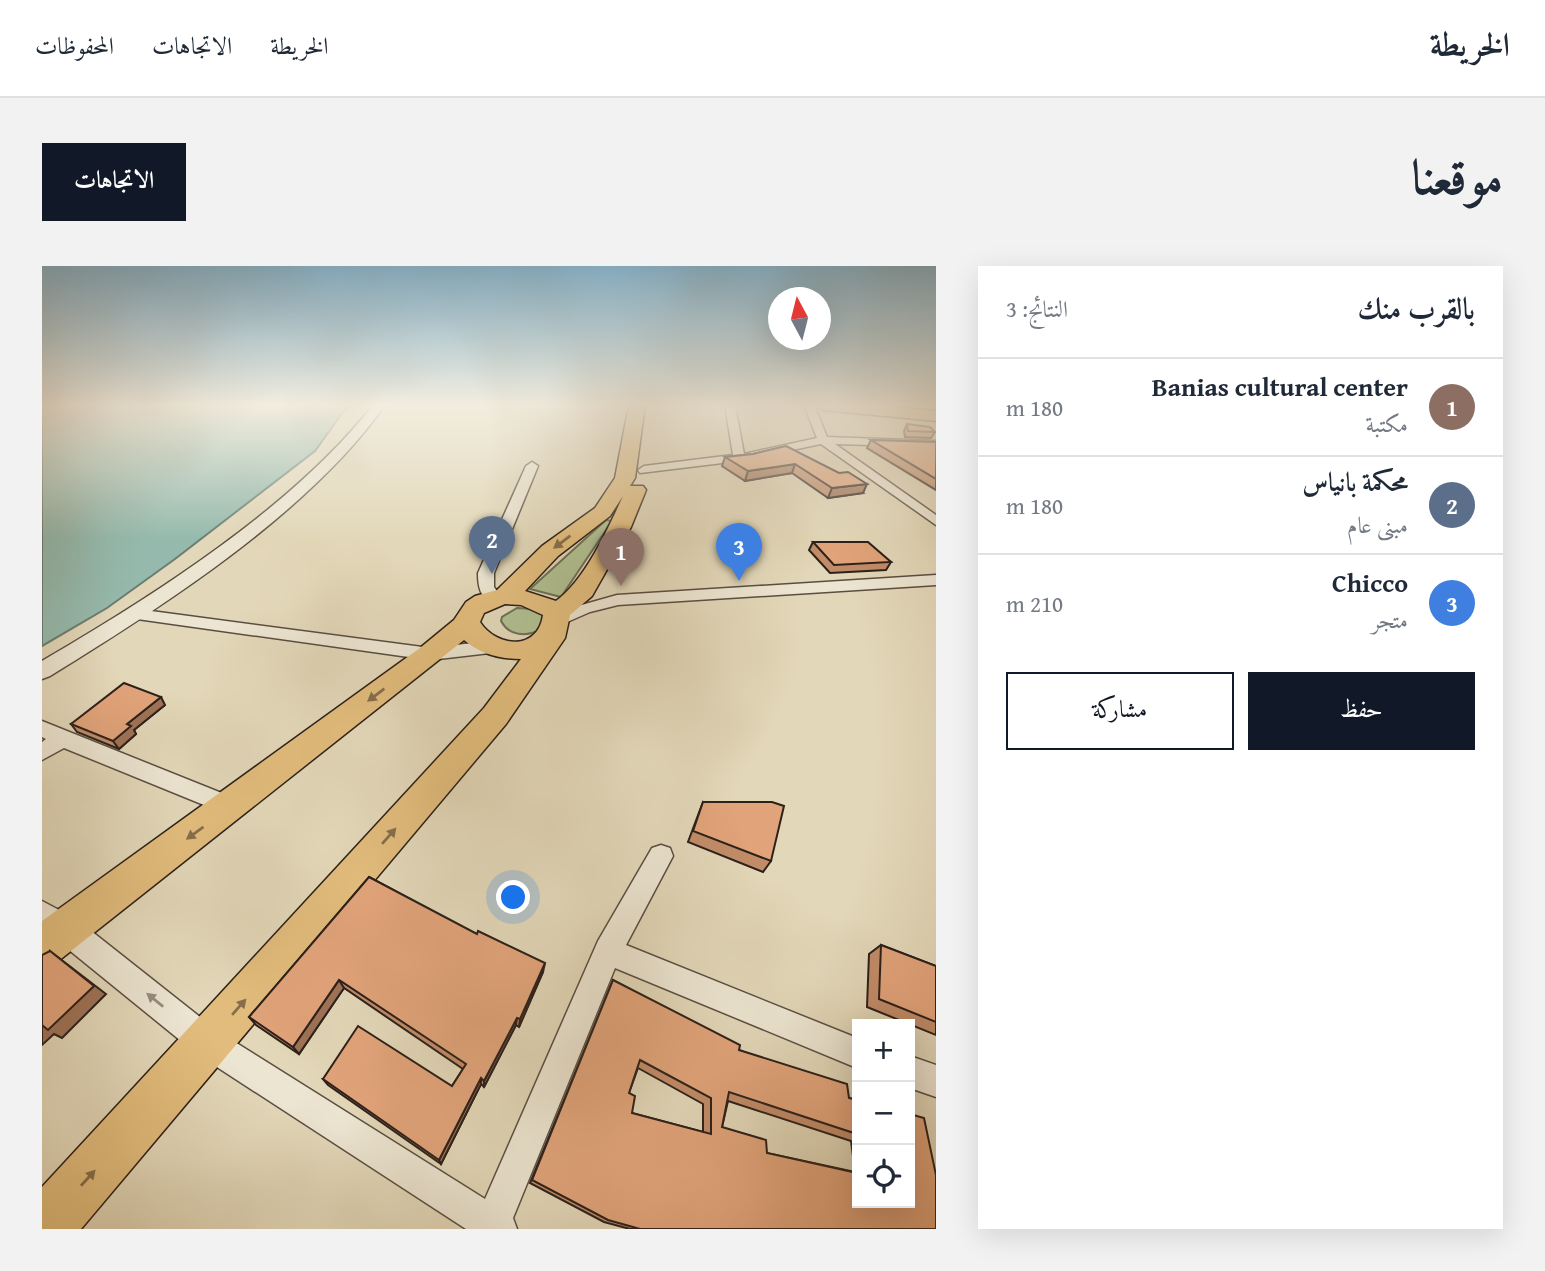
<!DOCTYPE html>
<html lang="ar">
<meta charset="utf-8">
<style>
:root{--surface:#fff;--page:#f2f2f3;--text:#1f2937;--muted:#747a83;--line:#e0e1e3;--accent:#111827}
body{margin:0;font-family:"Gentium Book Plus",Amiri,serif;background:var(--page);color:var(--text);direction:rtl}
.controls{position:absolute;right:21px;bottom:21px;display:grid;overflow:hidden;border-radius:0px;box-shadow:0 7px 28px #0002}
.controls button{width:63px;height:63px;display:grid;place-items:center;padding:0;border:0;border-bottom:2px solid var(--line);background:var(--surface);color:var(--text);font:35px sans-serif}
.compass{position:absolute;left:726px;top:21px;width:63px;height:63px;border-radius:50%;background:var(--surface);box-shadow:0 7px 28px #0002;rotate:353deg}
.you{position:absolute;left:472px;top:632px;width:24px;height:24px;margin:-18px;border:5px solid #fff;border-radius:50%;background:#1a73e8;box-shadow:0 0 0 10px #1a73e833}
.badge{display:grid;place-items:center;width:46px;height:46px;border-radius:50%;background:var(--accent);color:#fff;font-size:23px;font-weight:700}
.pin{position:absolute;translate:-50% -58px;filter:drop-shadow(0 2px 4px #0008)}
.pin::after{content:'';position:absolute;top:37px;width:24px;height:21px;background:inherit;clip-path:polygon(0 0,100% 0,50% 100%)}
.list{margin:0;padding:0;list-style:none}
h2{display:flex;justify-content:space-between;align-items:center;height:91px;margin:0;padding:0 28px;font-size:30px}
h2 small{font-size:23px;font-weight:400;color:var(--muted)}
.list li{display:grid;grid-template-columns:46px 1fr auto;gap:21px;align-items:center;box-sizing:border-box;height:98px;padding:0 28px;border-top:2px solid var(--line)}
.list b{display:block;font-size:26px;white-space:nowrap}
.list p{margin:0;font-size:23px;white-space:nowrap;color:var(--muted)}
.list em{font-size:23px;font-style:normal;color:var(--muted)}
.actions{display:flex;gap:14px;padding:21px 28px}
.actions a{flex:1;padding:16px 0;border:2px solid var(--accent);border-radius:0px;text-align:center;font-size:24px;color:var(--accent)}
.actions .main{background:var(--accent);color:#fff}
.icon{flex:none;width:38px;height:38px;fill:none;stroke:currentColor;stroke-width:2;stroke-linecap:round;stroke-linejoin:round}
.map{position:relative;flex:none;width:894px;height:963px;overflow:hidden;direction:ltr;border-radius:0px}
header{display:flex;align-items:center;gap:42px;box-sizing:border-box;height:98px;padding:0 35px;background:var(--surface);border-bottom:2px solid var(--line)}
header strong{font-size:33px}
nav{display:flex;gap:38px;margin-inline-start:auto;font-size:24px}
.intro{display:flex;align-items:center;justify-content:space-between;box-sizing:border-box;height:168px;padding:0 42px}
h1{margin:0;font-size:49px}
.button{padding:18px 32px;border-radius:0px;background:var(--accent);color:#fff;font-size:24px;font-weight:700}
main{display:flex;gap:42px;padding:0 42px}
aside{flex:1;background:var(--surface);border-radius:0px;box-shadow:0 7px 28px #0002}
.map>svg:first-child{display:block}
.green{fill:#b0bf91;stroke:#6e7056;stroke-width:2}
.water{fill:#95baad;stroke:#6b7c72;stroke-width:2}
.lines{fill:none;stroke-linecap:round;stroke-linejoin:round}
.minor-casing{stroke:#5a4e42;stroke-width:3}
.tertiary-casing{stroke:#5a4e42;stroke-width:3}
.primary-casing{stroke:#2c201a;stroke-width:3}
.minor{fill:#ece5d1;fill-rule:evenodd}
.tertiary{fill:#ece5d1;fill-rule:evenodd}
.primary{fill:#e1bc7c;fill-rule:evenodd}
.wall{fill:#c28c69;stroke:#2c201a;stroke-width:2;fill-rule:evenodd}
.shaded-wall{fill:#9e7255;stroke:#2c201a;stroke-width:2}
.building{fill:#e1a37a;stroke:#2c201a;stroke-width:2;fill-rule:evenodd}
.oneway{fill:#866e4b}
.oneway2{fill:#968c7f}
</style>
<header>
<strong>الخريطة</strong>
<nav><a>الخريطة</a><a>الاتجاهات</a><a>المحفوظات</a></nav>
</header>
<div class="intro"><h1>موقعنا</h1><a class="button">الاتجاهات</a></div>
<main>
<aside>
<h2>بالقرب منك<small>النتائج: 3</small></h2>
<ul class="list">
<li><span class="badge" style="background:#8d6e63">1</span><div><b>Banias cultural center</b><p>مكتبة</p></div><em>180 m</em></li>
<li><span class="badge" style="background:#5c6f8a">2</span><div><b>محكمة بانياس</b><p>مبنى عام</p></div><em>180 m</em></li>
<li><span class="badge" style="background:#3f7fe0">3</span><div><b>Chicco</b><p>متجر</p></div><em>210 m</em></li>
</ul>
<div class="actions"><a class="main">حفظ</a><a>مشاركة</a></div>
</aside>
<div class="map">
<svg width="894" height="963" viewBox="0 0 894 963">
<rect width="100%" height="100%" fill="#e2d7b8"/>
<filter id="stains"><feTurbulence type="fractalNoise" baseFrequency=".00286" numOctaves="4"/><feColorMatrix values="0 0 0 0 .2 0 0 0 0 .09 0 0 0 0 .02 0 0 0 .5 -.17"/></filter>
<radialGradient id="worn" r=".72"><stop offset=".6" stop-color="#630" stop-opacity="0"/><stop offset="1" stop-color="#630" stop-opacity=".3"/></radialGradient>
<g class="green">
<polygon points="564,254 570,255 519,331 488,323"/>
<path d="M475,342C486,342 497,343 503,352L498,364C484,371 467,370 459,355L460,351Z"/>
</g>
<polygon class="water" points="0,139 306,139 273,185 133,293 65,342 0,380"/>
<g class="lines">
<defs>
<g id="minor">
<polygon points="683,139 693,139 702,188 775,172 762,139 772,139 785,171 894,175 894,181 793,178 894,249 894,259 779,178 697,195 598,207 596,204 602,200 691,189"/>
<path d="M490,196L496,200L452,307V321L460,332L452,337C438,333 436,320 436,307L484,200Z"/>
<polygon points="894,309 894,319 576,339 548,346 516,360 508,355 536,340 575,329"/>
<polygon points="94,343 388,382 448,375 457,381 448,387 388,394 88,352 86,348 88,344"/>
<polygon points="0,455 197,534 200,541 197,548 189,550 22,482 0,494 0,476 4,473 0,471"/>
<polygon points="619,579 628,582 631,590 584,679 815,772 815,802 573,702 471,952 475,963 424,963 155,788 0,662 0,635 34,653 177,766 443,933 556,675 610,582"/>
<polygon points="868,790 894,799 894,831 868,822"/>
</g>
<path id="tertiary" d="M331,139H343C267,247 120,341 8,410L0,413V395C110,331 253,240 331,139Z"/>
<g id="primary">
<path d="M587,139H603L593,212L588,220H601L604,224L589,261L550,330L528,349L523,372L464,458L39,963H0V921L442,442L479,393C458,393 438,388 422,374L15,696L0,702V655L378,382L412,354L424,336L433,330L455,324L500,280L553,242L573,212ZM581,230C566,263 543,314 514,335L483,325L516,290L568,250ZM463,338L479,339L501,349C496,385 455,382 438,356L442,347Z"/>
<polygon points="774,139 826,139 894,145 894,155 781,144"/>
</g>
</defs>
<use href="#minor" class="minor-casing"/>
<use href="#tertiary" class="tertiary-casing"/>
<use href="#primary" class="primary-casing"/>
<use href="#minor" class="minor"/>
<use href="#tertiary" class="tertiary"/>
<use href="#primary" class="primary"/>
</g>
<g class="wall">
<polygon points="865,158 893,166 889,172 863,171 862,165"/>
<polygon points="829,174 894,176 894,224 825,182"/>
<polygon points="744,180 821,227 786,232 750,207 703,215 680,200 683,191 711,188"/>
<polygon points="771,276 849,296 844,304 788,307 767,284"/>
<polygon points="123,439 92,464 94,468 77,483 35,466 29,458"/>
<polygon points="661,536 729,595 721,606 646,576"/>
<polygon points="327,611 501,706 477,761 474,759 442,821 439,818 399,898 286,819 281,813 410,820 421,803 302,722 257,788 214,759 207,751"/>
<polygon points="839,679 894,700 894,769 825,741 827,688"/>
<path d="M571,714L697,784L807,832L815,834V937L894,963H588L562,956L488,917ZM596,802L661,838V866L590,847L587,827ZM686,835L809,875L813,906L725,887L680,861Z"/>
</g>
<g class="shaded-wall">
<polygon points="753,198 750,207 703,215 706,205"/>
<polygon points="825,218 821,227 786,232 790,222"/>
<polygon points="119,431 123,439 92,464 94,468 77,483 71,475 85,458"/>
<polygon points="8,685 64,728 20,772 12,768 0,779 0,759"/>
<polygon points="503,697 501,706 477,761 478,753"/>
<polygon points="297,714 302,722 257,788 251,781"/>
<polygon points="475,752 474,759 442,821 442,815"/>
<polygon points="439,812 439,818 399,898 397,894"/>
</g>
<g class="building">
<polygon points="865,158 888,161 893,166 866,165"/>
<polygon points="829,174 894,176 894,213"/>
<polygon points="744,180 797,207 806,206 825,218 790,222 753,198 706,205 683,191 711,188"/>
<polygon points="771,276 826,276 849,296 792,299"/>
<polygon points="82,417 119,431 85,458 89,460 71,475 29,458"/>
<polygon points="661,536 730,536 742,540 729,595 651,565"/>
<polygon points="327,611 435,668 436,665 503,697 478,753 475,752 442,815 439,812 397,894 281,813 316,760 410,820 424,798 297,714 251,781 207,751"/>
<polygon points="839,679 894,700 894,756 837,733"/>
<polygon points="8,685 52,720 6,764 0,759 0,689"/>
<path d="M571,714L698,779L697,784L805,818L807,832L815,834V868L687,826L680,861L724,874L725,887L815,907V937H868V848L882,852L894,909V963H598L566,954L490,914ZM598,794L669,832V868L590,847L593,830L587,827Z"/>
</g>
<defs><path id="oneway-solid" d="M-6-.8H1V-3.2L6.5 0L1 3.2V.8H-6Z" transform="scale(1.75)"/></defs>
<g class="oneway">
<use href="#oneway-solid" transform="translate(520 276) rotate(143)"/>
<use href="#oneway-solid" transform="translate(334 429) rotate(143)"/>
<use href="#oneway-solid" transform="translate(153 567) rotate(144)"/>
<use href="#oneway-solid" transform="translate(347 570) rotate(-49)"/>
<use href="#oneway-solid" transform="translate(197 741) rotate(-49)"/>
<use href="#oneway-solid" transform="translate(46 912) rotate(-48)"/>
</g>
<use class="oneway2" href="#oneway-solid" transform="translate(113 734) rotate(-141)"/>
<linearGradient id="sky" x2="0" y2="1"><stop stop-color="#87b6d0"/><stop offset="0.51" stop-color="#f2eddf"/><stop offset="1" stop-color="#f2eddf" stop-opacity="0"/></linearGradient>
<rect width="894" height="273" fill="url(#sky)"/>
<rect width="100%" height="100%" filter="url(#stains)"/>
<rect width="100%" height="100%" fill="url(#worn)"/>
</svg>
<div class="controls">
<button>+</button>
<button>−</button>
<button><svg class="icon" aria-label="locate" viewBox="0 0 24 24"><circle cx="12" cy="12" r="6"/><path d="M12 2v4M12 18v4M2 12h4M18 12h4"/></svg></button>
</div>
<svg class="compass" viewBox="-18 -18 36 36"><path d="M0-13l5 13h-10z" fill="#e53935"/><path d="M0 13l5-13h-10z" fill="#747a83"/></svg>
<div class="you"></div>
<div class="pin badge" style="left:579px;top:320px;background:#8d6e63">1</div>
<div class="pin badge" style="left:450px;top:308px;background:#5c6f8a">2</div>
<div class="pin badge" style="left:697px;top:315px;background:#3f7fe0">3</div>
</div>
</main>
